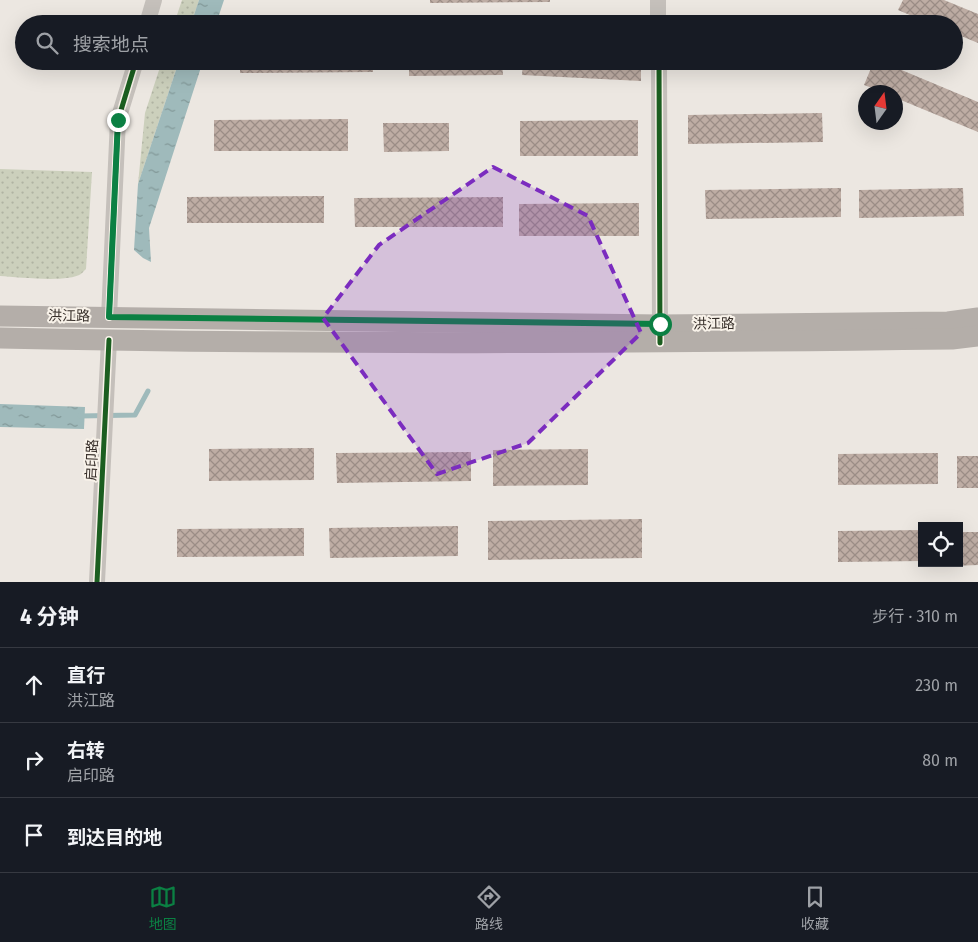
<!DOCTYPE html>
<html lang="zh">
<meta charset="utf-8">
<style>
:root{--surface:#171b24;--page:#20242c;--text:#f1f3f6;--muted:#9ea1a6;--line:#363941;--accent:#0b8043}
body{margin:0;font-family:"Fira Sans","Noto Sans SC",sans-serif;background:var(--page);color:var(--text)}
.controls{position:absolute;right:15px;bottom:15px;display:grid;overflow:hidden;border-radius:0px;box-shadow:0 5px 20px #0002}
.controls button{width:45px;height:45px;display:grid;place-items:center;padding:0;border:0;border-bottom:1px solid var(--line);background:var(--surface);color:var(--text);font:25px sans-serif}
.compass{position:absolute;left:858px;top:85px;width:45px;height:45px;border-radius:50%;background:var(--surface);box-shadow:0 5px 20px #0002;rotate:14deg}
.stop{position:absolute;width:15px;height:15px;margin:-11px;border:4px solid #0b8043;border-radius:50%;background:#fff}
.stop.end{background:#0b8043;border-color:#fff;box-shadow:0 1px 5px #0008}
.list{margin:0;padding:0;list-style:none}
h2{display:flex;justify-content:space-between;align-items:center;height:65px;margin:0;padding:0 20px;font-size:21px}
h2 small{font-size:16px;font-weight:400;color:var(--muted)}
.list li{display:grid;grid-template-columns:32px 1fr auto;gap:15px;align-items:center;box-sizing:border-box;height:75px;padding:0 20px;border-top:1px solid var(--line)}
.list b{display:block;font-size:19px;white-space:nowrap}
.list p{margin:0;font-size:16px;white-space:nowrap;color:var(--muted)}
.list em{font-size:16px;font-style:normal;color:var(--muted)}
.icon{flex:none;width:28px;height:28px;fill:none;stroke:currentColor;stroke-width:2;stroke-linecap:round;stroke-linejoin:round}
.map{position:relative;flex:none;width:978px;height:582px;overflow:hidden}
.search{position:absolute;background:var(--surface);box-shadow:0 5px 20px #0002;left:15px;right:15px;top:15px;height:55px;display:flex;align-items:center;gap:12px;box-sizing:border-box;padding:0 18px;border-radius:28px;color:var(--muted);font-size:19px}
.sheet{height:290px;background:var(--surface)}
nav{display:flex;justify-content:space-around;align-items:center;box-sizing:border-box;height:70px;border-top:1px solid var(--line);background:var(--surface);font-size:14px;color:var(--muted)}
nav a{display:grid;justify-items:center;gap:2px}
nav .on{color:var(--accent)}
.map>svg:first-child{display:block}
.grass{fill:url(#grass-dots)}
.water{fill:url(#water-ripples)}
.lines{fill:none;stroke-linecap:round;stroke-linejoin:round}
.stream{stroke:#9fbabb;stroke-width:5}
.building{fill:url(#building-cross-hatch)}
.minor{stroke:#c5c0bb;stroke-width:16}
.major{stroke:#b4aea9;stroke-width:21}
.cycleway-casing{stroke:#f8f2e9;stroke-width:8}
.cycleway{stroke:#1b5e20;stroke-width:5}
.route{stroke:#0b8043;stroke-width:6}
.marked{fill:#7b2cbf;fill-opacity:0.2;stroke:#7b2cbf;stroke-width:4;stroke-dasharray:10 6;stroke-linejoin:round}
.labels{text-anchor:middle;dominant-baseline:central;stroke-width:4;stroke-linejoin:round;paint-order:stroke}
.street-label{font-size:14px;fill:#362e29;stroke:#f8f2e9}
</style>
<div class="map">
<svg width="978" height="582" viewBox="0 0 978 582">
<defs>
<pattern id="grass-dots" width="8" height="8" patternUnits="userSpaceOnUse" patternTransform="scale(1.25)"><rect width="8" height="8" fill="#ccd0bc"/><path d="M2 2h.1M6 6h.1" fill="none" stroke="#b0b3a2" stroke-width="1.8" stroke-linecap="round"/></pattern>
<pattern id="water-ripples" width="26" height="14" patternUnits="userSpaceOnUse" patternTransform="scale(1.25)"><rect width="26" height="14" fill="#9fbabb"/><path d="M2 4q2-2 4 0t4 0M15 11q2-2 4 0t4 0" fill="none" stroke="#829898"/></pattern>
<pattern id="building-cross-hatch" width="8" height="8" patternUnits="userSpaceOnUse" patternTransform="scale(1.25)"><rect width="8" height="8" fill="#beada4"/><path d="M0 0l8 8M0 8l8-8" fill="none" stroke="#9b8d86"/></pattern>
</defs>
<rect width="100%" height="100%" fill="#ece7e1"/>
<g class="grass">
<polygon points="182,0 199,0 191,24 174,24"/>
<polygon points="162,61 179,61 138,184 145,113"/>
<path d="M0,169L92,172L86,269C86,269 81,274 81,274C67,283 18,277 0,276Z"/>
</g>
<g class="water">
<polygon points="199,0 224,0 216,24 191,24"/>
<polygon points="179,61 203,61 149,228 151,262 143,258 134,250 138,184"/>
<polygon points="0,404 85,407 84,429 0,427"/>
</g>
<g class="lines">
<polyline class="stream" points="80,416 135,415 148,391"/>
</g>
<g class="building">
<polygon points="430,0 550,0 550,2 430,3"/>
<polygon points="903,0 944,0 978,14 978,43 954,33 954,24 931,24 898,10"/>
<polygon points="240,61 373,61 373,72 240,73"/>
<polygon points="409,61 502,61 503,75 409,76"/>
<polygon points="523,61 641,61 641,81 522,75"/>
<polygon points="693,61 793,61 793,69 693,70"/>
<polygon points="874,61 880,61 978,102 978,132 896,98 896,92 883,92 864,85"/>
<polygon points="822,113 823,142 688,144 688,115"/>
<polygon points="348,119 348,151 214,151 214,120"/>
<polygon points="638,120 638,156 520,156 520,121"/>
<polygon points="383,123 449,123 449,151 384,152"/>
<polygon points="841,188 841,217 706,219 705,190"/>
<polygon points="963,188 964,216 859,218 859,190"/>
<polygon points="324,196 324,223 187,223 187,197"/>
<polygon points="503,197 503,227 355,227 354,198"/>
<polygon points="639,203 639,236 519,236 519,204"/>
<polygon points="314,448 314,480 209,481 209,449"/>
<polygon points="588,449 588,485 493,486 493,450"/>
<polygon points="471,452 471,481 337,483 336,453"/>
<polygon points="938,453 938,484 838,485 838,454"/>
<rect x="957" y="456" width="21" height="32"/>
<polygon points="642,519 642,558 488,560 488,521"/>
<polygon points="458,526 458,556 330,558 329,528"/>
<polygon points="304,528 304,556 177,557 177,529"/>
<polygon points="922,530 922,561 838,562 838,531"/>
<polygon points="959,532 978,532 978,565 952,566 952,563 959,563"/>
</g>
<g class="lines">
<g class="minor">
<polyline points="658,0 658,24"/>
<polyline points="147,24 154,0"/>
<polyline points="659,61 660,336"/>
<polyline points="109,317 118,120 136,61"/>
<polyline points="97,582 109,340"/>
</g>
<g class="major">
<polyline points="0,316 660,325 948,322 978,318"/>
<path d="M0,338C317,345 634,343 952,339L978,336"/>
</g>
<defs>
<g id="cycleway">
<polyline points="659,61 660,343"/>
<polyline points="109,317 118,120 136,61"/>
<polyline points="97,582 109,340"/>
</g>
</defs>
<use href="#cycleway" class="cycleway-casing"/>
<use href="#cycleway" class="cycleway"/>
</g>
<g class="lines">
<polyline class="route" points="118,120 109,317 660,324"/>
</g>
<path class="marked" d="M493,167L588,216L641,333L528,443L437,474L323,318L379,245Z"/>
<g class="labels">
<g class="street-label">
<text transform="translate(69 316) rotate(1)">洪江路</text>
<text transform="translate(714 324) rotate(-1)">洪江路</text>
<text transform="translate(92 460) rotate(-87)">启印路</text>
</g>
</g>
</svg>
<div class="controls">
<button><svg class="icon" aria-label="locate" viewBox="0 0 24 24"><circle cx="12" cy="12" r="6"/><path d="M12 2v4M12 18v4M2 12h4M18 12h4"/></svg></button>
</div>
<svg class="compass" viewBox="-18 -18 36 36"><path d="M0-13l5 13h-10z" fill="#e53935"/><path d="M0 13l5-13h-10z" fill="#9ea1a6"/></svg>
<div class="stop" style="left:660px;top:324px"></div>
<div class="stop end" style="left:118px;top:120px"></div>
<div class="search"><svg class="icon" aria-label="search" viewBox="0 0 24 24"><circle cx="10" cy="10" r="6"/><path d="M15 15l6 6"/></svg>搜索地点</div>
</div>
<section class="sheet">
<h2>4 分钟<small>步行 · 310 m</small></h2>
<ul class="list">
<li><svg class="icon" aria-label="ahead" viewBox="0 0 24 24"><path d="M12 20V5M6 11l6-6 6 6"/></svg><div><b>直行</b><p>洪江路</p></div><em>230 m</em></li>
<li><svg class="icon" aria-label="right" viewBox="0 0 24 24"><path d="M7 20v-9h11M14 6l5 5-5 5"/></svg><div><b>右转</b><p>启印路</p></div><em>80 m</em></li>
<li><svg class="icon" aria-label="arrive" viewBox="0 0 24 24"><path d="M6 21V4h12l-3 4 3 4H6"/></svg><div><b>到达目的地</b></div></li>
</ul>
</section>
<nav>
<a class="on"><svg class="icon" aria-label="map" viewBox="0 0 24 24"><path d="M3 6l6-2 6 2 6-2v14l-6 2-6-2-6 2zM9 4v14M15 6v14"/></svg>地图</a>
<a><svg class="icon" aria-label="directions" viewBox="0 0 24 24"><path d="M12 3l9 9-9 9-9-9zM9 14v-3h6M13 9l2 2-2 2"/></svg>路线</a>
<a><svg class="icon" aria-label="saved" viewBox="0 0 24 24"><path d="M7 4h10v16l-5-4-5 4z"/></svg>收藏</a>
</nav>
